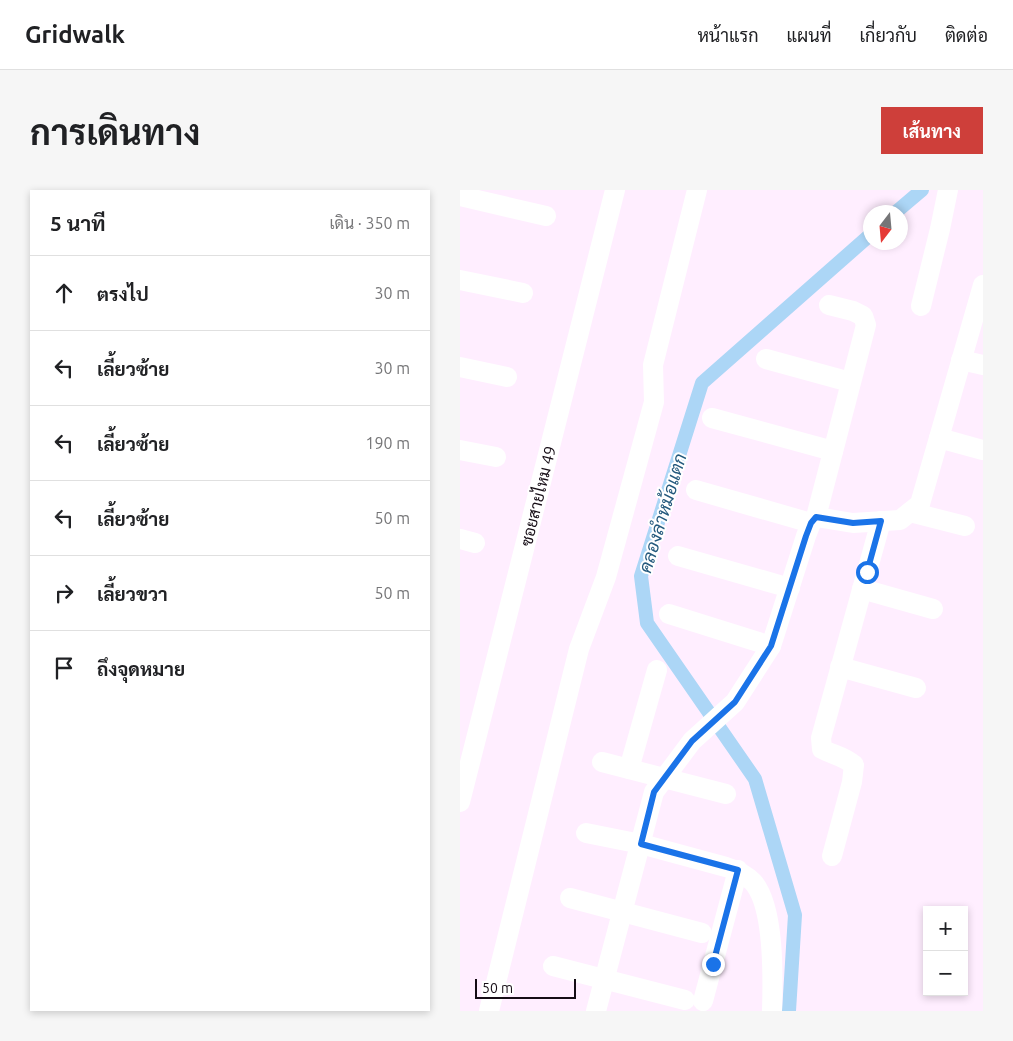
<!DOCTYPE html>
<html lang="th">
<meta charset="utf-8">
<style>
:root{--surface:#fff;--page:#f6f6f6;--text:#202124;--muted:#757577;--line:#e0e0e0;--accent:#ce3f3a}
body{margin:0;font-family:Ubuntu,Sarabun,sans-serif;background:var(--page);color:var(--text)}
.controls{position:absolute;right:15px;bottom:15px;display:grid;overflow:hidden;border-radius:0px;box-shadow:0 2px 8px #0003}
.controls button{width:45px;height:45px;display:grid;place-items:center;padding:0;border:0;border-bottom:1px solid var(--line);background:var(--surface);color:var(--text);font:25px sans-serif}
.compass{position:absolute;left:403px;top:15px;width:45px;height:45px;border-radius:50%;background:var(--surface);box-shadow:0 2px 8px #0003;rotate:196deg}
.scale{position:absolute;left:15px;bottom:12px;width:101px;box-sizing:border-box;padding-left:5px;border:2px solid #150c15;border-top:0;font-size:14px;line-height:18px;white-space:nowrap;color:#150c15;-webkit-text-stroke:4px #fff;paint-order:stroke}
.stop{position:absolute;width:15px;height:15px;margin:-11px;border:4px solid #1a73e8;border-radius:50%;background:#fff}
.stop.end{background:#1a73e8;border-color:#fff;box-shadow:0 1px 5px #0008}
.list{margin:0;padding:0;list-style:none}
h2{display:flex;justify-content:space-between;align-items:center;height:65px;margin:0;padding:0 20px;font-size:21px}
h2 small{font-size:16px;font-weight:400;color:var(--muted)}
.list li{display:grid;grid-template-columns:32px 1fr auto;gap:15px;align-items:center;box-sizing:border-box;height:75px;padding:0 20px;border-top:1px solid var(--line)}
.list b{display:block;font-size:19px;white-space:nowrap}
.list em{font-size:16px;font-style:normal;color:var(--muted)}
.icon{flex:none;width:28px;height:28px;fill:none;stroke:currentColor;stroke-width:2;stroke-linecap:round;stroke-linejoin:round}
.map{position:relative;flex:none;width:523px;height:821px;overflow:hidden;border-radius:0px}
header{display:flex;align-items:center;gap:30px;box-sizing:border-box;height:70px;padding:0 25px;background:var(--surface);border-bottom:1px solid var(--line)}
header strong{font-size:24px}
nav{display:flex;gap:28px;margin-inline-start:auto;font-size:18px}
.intro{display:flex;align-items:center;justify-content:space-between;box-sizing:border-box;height:120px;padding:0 30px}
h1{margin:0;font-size:35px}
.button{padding:12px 22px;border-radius:0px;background:var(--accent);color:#fff;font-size:18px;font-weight:700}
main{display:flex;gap:30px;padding:0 30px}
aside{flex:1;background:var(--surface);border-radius:0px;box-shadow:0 2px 8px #0003}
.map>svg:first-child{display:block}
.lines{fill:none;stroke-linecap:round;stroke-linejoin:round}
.canal{stroke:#acd6f6;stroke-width:14}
.minor{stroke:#fff;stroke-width:20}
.route{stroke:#1a73e8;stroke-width:6}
.labels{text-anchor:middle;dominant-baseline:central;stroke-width:4;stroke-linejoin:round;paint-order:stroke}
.street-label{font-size:16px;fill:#150c15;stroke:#fff}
.water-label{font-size:18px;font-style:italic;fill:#24597d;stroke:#fff}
</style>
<header>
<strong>Gridwalk</strong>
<nav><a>หน้าแรก</a><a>แผนที่</a><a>เกี่ยวกับ</a><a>ติดต่อ</a></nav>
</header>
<div class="intro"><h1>การเดินทาง</h1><a class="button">เส้นทาง</a></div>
<main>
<aside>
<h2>5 นาที<small>เดิน · 350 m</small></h2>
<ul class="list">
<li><svg class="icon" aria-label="ahead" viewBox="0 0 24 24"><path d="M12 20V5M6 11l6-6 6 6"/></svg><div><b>ตรงไป</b></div><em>30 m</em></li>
<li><svg class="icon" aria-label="left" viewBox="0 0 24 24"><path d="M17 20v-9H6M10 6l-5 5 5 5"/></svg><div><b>เลี้ยวซ้าย</b></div><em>30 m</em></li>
<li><svg class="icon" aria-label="left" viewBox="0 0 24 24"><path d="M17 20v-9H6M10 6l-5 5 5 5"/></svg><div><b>เลี้ยวซ้าย</b></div><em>190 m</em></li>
<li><svg class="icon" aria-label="left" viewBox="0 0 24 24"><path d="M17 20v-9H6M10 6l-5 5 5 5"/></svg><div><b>เลี้ยวซ้าย</b></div><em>50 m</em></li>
<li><svg class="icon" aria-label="right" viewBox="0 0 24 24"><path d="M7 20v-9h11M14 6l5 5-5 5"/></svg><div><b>เลี้ยวขวา</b></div><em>50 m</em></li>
<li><svg class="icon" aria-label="arrive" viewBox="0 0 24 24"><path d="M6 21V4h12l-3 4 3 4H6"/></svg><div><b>ถึงจุดหมาย</b></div></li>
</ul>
</aside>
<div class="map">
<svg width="523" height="821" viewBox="0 0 523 821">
<rect width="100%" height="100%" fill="#fef"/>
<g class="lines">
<g class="canal">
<polyline points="436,22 462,0"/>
<polyline points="329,821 335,725 295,589 187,433 181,386 242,193 410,45"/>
</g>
<g class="minor">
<polyline points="0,6 86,26"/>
<polyline points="0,90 63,103"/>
<polyline points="461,116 480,39 488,0"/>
<polyline points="306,169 390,192"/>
<polyline points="501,170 523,175"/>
<polyline points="0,177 47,187"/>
<polyline points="252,228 373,261"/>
<polyline points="479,248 523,260"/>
<polyline points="0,260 36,267"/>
<polyline points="236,300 351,333"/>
<polyline points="450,322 505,336"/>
<polyline points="356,327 406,135 403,126 393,121 369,115"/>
<polyline points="0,349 15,353"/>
<polyline points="218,366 330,398"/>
<polyline points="402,399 473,419"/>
<polyline points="209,424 311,456"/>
<polyline points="380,477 456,498"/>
<polyline points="142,572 266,604"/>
<polyline points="169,579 197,480"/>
<polyline points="0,612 155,0"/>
<path d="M126,643L181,654L266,677C276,680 285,684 293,692C315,717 313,789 312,821"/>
<path d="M372,666L392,592L394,575C384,566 373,565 362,559L361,548L421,331"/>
<polyline points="110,708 242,743"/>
<polyline points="93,776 225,810"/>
<polyline points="243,811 278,680"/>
<polyline points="29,821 119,459 146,387 194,212 193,175 237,0"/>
<polyline points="136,821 194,602 232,551 275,512 311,456 346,346 351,333 356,327 393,333 440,330 460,314 523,95"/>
</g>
</g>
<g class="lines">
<polyline class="route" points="253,774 278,680 181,654 194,602 232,551 275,512 311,456 346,346 351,333 356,327 393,333 421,331 407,382"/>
</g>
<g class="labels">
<g class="street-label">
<text transform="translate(78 306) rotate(-76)">ซอยสายไหม 49</text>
</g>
<g class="water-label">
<text transform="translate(202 323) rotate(-73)">คลองลำหม้อแตก</text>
</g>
</g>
</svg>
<div class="controls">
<button>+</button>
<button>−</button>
</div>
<svg class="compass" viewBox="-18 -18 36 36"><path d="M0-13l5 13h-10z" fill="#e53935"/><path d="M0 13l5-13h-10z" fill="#757577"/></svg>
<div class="scale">50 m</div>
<div class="stop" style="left:407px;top:382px"></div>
<div class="stop end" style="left:253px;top:774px"></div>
</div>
</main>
